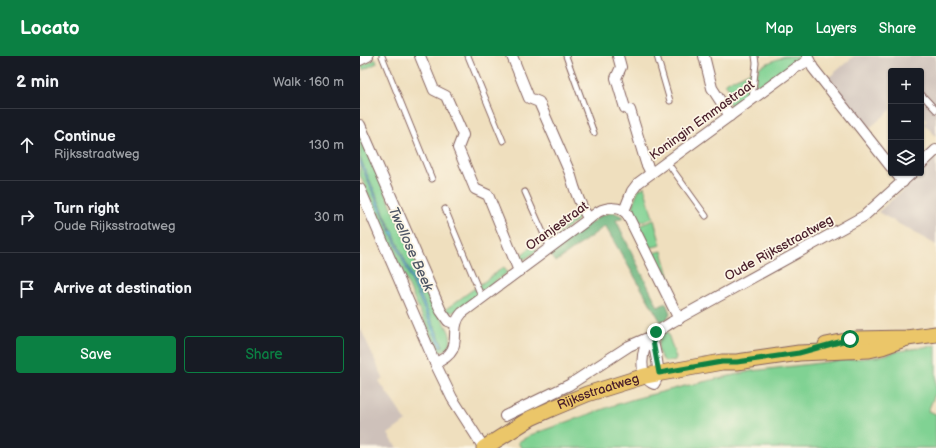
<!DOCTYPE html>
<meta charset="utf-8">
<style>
:root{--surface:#171b24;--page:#20242c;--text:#f1f3f6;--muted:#9ea1a6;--line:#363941;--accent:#0b8043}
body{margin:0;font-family:"Balsamiq Sans",sans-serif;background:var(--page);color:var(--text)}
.controls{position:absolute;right:12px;top:12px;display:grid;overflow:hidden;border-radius:4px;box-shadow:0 1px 3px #0004}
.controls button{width:36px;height:36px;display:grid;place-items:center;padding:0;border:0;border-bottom:1px solid var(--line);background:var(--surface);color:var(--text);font:20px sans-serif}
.stop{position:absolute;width:12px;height:12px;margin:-9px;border:3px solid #0b8043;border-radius:50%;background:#fff}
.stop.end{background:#0b8043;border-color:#fff;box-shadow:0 1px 4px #0008}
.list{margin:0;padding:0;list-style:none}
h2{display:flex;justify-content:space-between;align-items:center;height:52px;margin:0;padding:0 16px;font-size:17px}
h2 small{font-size:13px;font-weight:400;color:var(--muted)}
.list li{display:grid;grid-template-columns:26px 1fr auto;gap:12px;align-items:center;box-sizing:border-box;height:72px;padding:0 16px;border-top:1px solid var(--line)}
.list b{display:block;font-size:15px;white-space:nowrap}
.list p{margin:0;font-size:13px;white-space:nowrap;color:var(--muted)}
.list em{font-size:13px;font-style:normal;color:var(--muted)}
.actions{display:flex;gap:8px;padding:12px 16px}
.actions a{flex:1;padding:9px 0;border:1px solid var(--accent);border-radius:4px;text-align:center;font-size:14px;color:var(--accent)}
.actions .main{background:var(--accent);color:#fff}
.icon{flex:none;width:22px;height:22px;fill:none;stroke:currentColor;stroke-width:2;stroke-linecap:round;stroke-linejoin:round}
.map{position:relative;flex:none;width:576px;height:392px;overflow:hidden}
header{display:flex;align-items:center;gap:24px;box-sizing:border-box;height:56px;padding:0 20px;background:var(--accent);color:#fff}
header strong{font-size:19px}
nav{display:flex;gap:22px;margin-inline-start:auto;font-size:14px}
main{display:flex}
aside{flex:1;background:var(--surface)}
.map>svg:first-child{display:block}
.industrial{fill:#cec1ba}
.green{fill:#80d293;stroke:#65785f}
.forest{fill:#68b47d;stroke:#596a54}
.water{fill:#54bbd2;stroke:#4f6d7e}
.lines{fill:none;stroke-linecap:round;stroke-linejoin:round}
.lane-casing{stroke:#84625e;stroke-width:7}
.street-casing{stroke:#84625e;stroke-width:12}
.primary-casing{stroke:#84625e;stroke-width:17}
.lane{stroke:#fff;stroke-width:5}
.street{stroke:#fff;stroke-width:10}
.primary{stroke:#ebc669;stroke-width:15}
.route{stroke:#0b8043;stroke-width:5}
.labels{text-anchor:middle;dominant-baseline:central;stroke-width:3.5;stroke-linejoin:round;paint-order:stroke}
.street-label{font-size:13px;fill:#4a1f2b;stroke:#fcf5e5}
.water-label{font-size:14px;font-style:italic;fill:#4e5665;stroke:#fcf5e5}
</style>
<header>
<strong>Locato</strong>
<nav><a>Map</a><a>Layers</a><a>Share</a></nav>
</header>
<main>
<aside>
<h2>2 min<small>Walk · 160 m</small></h2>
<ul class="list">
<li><svg class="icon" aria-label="ahead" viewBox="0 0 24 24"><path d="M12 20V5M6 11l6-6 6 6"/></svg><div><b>Continue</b><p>Rijksstraatweg</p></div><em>130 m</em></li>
<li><svg class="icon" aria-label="right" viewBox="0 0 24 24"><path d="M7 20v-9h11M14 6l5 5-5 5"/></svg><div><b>Turn right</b><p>Oude Rijksstraatweg</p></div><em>30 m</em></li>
<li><svg class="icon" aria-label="arrive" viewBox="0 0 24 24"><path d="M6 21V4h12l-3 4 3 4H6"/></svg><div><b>Arrive at destination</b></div></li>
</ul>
<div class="actions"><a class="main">Save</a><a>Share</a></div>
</aside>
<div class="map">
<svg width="576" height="392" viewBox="0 0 576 392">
<rect width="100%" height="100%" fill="#fcf5e5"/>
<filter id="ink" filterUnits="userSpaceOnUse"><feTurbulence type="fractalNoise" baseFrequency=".025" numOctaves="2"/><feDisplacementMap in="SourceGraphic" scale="8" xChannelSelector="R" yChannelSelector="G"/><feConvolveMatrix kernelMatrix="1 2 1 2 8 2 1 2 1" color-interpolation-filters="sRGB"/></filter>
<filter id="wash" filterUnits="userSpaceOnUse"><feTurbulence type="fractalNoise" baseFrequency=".012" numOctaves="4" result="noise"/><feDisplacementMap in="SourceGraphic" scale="16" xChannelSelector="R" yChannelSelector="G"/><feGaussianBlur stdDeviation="0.9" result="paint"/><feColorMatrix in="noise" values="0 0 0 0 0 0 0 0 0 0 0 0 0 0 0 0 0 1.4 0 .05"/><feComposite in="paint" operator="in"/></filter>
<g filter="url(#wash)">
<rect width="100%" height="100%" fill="#efdfbe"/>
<g class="industrial">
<polygon points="494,0 576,0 576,80 564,68 567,64 561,56 561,15 531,15 531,54 507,74 467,23"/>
<polygon points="576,101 576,189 518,156 542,135"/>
<polygon points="0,271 23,322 19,325 46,365 28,378 37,392 0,392"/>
</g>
<g class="green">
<polygon points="424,0 439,0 434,6 394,36 397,17 399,15 399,11"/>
<polygon points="16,3 17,7 3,14 1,10"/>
<polygon points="394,14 390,38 372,52 367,44 373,39 365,27"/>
<path d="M0,78L78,257C85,267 102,291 79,296L78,293L76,292L0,119V107L16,144C16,149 18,153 22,156L80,291L83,290L0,102Z"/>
<path d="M284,130L293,162L276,167C272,154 273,143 280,132L282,133Z"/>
<polygon points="218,156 217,165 206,173 203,168"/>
<polygon points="294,164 301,189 289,192 278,170"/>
<polygon points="202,169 205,174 189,186 186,180"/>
<polygon points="174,189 177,195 163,204 157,202"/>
<polygon points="302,195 317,248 292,197"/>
<polygon points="144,211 147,217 121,236 118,230"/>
<polygon points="115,232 118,238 94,256 88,256 86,253"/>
<path d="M307,275L316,302L315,304L306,306C295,298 296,283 307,275Z"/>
<polygon points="576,289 576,336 568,355 576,358 576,392 161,392 158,386 173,378 255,349 274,343 325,330 392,315 493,303 516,301 540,295"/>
</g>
<polygon class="forest" points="253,156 264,161 256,164 298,251 306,247 310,257 307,263 301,266 245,170 196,206 189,197 240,160"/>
<path class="water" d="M0,102L31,174L34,176L35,182L83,290L80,291L22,156C18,153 16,149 16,144L0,107Z"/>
</g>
<g filter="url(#ink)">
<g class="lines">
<defs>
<g id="lane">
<polyline points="22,0 72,123"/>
<polyline points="108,0 143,85"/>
<polyline points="206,0 234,77"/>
<polyline points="297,0 310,45"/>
<polyline points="561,38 576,54"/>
<polyline points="392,43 396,7 395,0"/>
<polyline points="307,106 346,160"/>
<polyline points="165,136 190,192"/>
<polyline points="85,153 122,242"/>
</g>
<g id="street">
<polyline points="60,0 74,34 86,40 103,79 98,92 115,133 128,139 159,215"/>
<path d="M152,0L169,42L179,46L210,117C214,132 220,150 229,163"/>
<polyline points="258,0 261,11 256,22 265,52 270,54 286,107 291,117"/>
<polyline points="344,0 352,32 370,60"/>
<polyline points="447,0 453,12 531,111"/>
<polyline points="0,4 8,0"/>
<polyline points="0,69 81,255 88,265 96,268"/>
<polyline points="561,108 576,94"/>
<polyline points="536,117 543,126"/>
<polyline points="0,133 75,307 92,342 124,392"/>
<polyline points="264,155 272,135 278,127 435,12 448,5"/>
<path d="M292,280C294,295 303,316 294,328C277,321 281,293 291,281C297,275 305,271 312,266L504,160L552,117"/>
<path d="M75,307C108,294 86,274 102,257L238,156C247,151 260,150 267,158L319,263"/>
<polyline points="145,360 209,329 269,290 292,280"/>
</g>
<g id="primary">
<polyline points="466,289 496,283 547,282 576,278"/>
<path id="s1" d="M124,392L171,362L191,353L227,338L285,320L362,306H377L439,297L509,294L522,291L547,282"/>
</g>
</defs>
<use href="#lane" class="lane-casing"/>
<use href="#street" class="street-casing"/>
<use href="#primary" class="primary-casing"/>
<use href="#lane" class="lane"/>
<use href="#street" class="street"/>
<use href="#primary" class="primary"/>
</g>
</g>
<g class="lines" filter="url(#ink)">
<polyline class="route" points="296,276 292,280 299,317 362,306 377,306 439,297 490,283"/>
</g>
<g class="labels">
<g class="street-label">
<text transform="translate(342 64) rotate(-36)">Koningin Emmastraat</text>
<text transform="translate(197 170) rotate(-36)">Oranjestraat</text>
<text transform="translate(419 192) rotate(-29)">Oude Rijksstraatweg</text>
<text stroke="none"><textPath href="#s1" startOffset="128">Rijksstraatweg</textPath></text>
</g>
<g class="water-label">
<text transform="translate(51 193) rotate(66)">Twellose Beek</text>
</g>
</g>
</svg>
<div class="controls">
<button>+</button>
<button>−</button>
<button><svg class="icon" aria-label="layers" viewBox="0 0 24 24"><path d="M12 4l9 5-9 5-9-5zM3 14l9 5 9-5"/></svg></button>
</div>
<div class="stop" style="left:490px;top:283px"></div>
<div class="stop end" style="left:296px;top:276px"></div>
</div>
</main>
